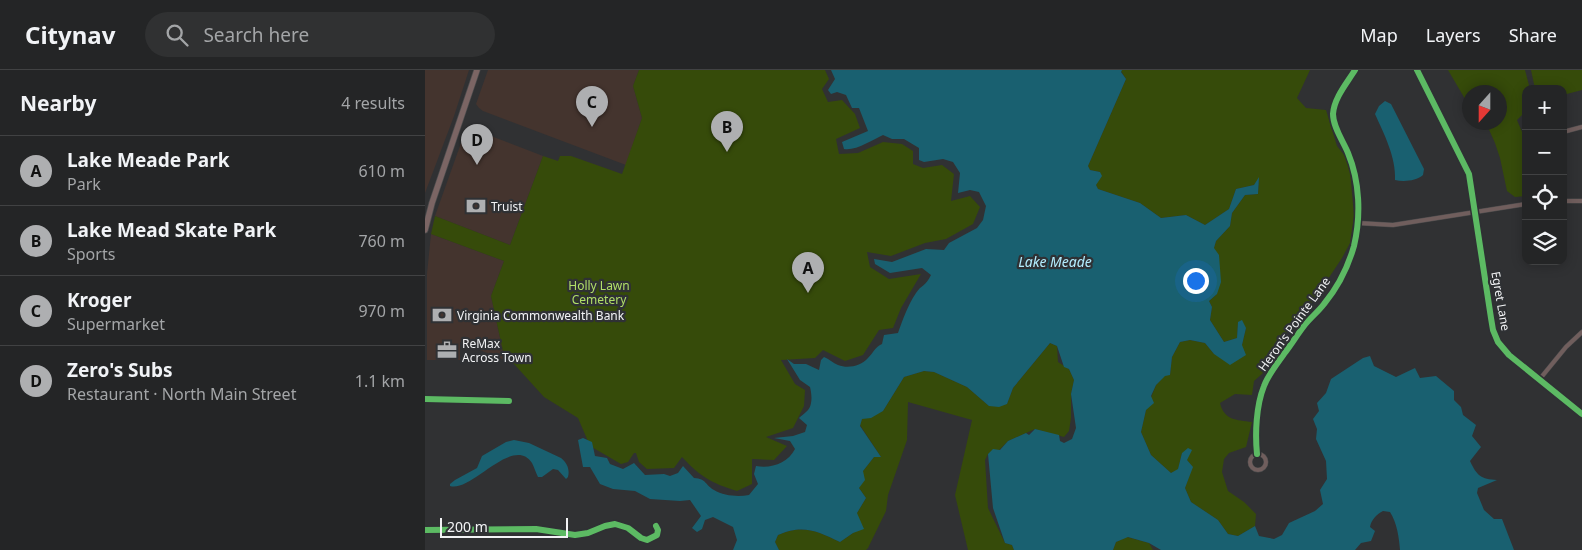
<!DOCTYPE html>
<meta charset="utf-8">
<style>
:root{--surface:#242526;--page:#303132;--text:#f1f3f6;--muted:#a3a5a7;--line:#414243;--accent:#aeafb1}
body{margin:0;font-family:"Noto Sans",sans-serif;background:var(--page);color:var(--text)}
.controls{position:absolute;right:15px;top:15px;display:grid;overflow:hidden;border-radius:10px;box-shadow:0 2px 12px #0003}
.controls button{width:45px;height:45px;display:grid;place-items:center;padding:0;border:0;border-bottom:1px solid var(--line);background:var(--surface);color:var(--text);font:25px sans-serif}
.compass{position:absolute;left:1037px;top:15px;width:45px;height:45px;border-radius:50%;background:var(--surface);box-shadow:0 2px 12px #0003;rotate:201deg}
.scale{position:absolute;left:15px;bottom:12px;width:128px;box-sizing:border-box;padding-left:5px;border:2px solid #f2f3f5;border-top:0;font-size:14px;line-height:18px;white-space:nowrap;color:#f2f3f5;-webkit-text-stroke:4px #2f3134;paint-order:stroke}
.you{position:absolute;left:770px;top:210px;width:18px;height:18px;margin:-12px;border:4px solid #fff;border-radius:50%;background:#1a73e8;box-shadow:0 0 0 8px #1a73e833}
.badge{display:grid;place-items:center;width:32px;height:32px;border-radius:50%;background:var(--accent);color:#111;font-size:16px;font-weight:700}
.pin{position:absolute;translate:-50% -41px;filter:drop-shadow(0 1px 2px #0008)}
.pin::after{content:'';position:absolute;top:26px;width:18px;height:15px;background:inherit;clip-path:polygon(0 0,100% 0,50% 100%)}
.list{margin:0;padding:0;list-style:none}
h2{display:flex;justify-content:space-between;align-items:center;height:65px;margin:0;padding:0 20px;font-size:21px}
h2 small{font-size:16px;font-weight:400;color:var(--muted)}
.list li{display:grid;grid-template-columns:32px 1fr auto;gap:15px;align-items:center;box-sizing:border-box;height:70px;padding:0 20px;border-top:1px solid var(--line)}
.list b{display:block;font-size:19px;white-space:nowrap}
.list p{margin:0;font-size:16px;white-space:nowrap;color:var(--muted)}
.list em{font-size:16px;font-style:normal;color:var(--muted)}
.icon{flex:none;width:28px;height:28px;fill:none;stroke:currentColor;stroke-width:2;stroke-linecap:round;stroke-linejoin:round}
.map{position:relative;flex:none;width:1157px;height:480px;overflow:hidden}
header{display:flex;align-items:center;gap:30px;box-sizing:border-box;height:70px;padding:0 25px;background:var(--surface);border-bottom:1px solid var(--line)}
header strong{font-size:24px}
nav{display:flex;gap:28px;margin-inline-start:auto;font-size:18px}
.search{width:350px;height:45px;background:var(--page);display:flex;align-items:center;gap:12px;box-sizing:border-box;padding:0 18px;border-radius:28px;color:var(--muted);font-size:19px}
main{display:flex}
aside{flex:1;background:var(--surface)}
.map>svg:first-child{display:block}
.commercial{fill:#44342e}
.green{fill:#364b0a}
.water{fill:#196070}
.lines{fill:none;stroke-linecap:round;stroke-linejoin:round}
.street-casing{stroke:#4c4c4d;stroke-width:5}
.primary-casing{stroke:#4c4c4d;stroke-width:7}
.street{stroke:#705e5d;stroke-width:4}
.primary{stroke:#7b6564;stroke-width:5.5}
.cycleway-casing{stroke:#2f3134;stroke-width:9}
.cycleway{stroke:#5cba63;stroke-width:6}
.labels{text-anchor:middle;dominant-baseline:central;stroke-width:4.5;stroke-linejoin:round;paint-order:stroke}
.poi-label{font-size:12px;fill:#f2f3f5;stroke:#2f3134;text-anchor:start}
.park-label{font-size:12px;fill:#b1df68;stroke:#2f3134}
.street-label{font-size:12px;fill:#f2f3f5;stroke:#2f3134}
.water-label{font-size:14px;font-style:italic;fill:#b3edfe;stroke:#2f3134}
</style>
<header>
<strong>Citynav</strong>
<div class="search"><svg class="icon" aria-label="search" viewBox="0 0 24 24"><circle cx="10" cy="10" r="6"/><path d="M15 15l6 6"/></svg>Search here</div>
<nav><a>Map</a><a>Layers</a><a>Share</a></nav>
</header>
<main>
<aside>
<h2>Nearby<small>4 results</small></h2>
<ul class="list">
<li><span class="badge">A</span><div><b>Lake Meade Park</b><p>Park</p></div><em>610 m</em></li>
<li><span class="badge">B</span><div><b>Lake Mead Skate Park</b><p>Sports</p></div><em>760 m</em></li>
<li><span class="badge">C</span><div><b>Kroger</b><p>Supermarket</p></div><em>970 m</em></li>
<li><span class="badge">D</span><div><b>Zero's Subs</b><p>Restaurant · North Main Street</p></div><em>1.1 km</em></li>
</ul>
</aside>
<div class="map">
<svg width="1157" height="480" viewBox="0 0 1157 480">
<rect width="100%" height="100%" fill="#303133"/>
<g class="commercial">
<polygon points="0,0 44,0 29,46 0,123"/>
<polygon points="63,0 214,0 208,16 217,48 201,95 58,41 54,38 51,34"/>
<polygon points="45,58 118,86 85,175 10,146 41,59"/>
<polygon points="6,164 79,191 66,226 79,286 89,294 35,272 35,290 2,290 2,204"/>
</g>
<g class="green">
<path d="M214,0H400L404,9L397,19L403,32L417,30L430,44L435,58L411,69L414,84L433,83L458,72L477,74L488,81V94L498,98L517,95L529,104L526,131L545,126L555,137L548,154L521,169L500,173L466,186L442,182L445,197L464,209L496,204L476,238L468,258L454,260L438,285L420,291L398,280L390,288L356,290L370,314L380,320L379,336L368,358L341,367L362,376L349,390L327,389V414L312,421C286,413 276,407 257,387L249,398L222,399L214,392L211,383H209L203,392L196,394L165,376L153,348L119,327L89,294L79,286L66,226L79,191L6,164L10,146L85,175L118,86L133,91L135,86H146L197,104L217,48L208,16Z"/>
<path d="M697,0H885L872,28L881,38L901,40L912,76L920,86L925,100L929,146L925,173L917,188L883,239L855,270L852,285L837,304L829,311L827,325L810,324L795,333C799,350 811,350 827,352L821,377L804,383L799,389L797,402L803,421L819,432L831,444L830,456L813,466L803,464L793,450L766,432L760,418L767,397L757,383L753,400L746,403L726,385L716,362L721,340L731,315L740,305H745L747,287L755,272L765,270L780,273L789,284L817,275L821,258L813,253L812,268L799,272L785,250L787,237L784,231L792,224L789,178L791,171L805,156L807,143L820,125L833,124L834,108L829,115L811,119L804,139L780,155L761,145L736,148L715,133L673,119L671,115L675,102L665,100L663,96L701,9L696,1Z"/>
<polygon points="1023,0 1100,0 1105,19 1101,19 1101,41 1092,50 1100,69 1099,91 1101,96 1101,126 1090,127 1082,121 1075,88 1070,73 1061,53 1074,52 1074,22 1044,22 1044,35 1043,34"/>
<polygon points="1106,0 1157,0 1157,20 1138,25 1138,19 1110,19"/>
<path d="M625,273L632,276L633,292L644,299L649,310L646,324V348L644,361L639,367L610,359L583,371L574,380L563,384L560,390L563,438L580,473L587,475L589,480H543L530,425L547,350L483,332L482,370L463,425L461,441L443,478L441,480H354L350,472L353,465C378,454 392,461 415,472L428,463L432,443L441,428L434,418L438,401L449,387H456L435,355L437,349L458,341L479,307L499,301L509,302L542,317L564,336L582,334L588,318Z"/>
<polygon points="702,467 724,473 728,480 688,480 691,472"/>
</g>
<g class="water">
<path d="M406,0H697L696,2L701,9L663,96L665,100L675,102L677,106L671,115L673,119L715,133L736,148L761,145L780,155L804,139L811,119L829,115L834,107L833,124L820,125L807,143L805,156L791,171L789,178L794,185L796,212L792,224L784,231L787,237L785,250L799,272L812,268L813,252L817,250L821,258L817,275L821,285L805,295L789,284L780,273L765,270L755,272L747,287L745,305L740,306L731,315L726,326L729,333L721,340L716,362L726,385L746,403L753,399L757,383L763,378L767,380L762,390L768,397L760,418L766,432L793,450L803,464L813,466L830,456L834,466L849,469L857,465L864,453L890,441L898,434L895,420L902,409L901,391L891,369L892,359L888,349L894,341L892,333L901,323L906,309L938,288L945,286L949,296L971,307L990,298L995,308L1011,306L1029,321V330L1036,337L1038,345L1051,355L1047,366L1056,377L1045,391C1052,406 1056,409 1072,410L1053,418L1052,423L1059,440L1069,449H1077L1089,480H975C974,467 972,453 965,442L958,441C952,444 946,450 945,457L950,461L946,471L936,473L930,480H736L724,473L703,467L691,472L688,480H589L587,475L580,473L568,438L563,384L568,379L575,380L583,371L601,363L604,365L610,359L634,365L635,371L639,373L647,369L651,358L646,324L649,310L644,299L639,297L632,276L625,273L588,318L582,334L574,337L564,336L542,317L509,302L499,301L479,307L458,341L446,348L437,349L435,356L456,387H449L438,401L440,410L434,418L441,428L432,443L439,459L428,463L415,472C392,461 378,454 353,465L350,472L354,480H308L312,470L308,457L288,447L280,450L277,459L272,462L267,458L276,446L265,430L255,431L225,429L210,421L188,419L175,414L165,397H158L153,370L158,368L167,372L170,386L182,388L185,394L198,399L209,393L220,405L239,404L245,406L253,403L258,396L269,408C282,409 279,414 289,420C299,426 313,427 324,425L333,414L329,404L331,396C346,399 363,393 370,379L365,371L349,368L368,366L380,362L382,355L374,348C376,346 379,344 381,342C388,337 387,325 385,317L375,310L362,289L369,294H381L394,300L396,290L399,287C404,289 408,293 413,295C423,299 436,296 443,288C448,283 450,277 457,274L459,265L473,263C478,249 483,235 491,223C496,215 501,216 506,205L497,198L465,203L450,194L449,189L467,192L501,179L519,180L524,173L552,158L558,150L561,136L554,122L545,120L533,123L535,103L528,92L518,89L499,92L494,90V78L479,69H467L458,65C447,70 431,81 419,79L417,72L443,61L434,38H427L421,25L412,22L406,24L403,20L410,9Z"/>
<path d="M960,31L966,34L999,99L998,105C991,111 979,112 970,110C971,87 959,64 950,44L954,36Z"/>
<path d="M89,370L104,373L136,388C142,393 145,399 143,407L141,409L133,400L128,399L117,407H113C111,403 109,397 107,393C88,364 46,423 25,416V414L30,410L52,398L57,386L81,372Z"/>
</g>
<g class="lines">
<defs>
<g id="street">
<polyline points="992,0 1044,104 1066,248 1068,260 1073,272 1084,285 1157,344"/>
<polyline points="1138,62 1157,57"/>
<polyline points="1138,131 1157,131"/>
<polyline points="933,153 968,155 1101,134"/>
<polyline points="1114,310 1141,277 1157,262"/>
<polyline points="0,329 84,331"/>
<path d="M832,384C830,364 831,336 839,316C843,305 852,294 859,284C866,275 872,265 879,256C885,248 893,242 899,234C913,217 923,197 929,176C936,146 935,112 923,83C918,71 908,57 908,44C909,28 922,13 930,0"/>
<circle cx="833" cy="392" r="8"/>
<polyline points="0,460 111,459 150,465 163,463 180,456 190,454 203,458 216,468 222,470 232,465 233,460 231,456"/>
</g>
<polyline id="primary" points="0,160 7,133 52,0"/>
</defs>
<use href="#street" class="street-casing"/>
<use href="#primary" class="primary-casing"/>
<use href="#street" class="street"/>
<use href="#primary" class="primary"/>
<defs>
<g id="cycleway">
<polyline points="992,0 1044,104 1066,248 1068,260 1073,272 1084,285 1157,344"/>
<polyline points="0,329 84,331"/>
<path d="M832,384C830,364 831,336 839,316C843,305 852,294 859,284C866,275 872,265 879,256C885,248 893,242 899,234C913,217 923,197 929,176C936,146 935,112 923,83C918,71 908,57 908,44C909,28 922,13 930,0"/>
<polyline points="0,460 111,459 150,465 163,463 180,456 190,454 203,458 216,468 222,470 232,465 233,460 231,456"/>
</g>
</defs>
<use href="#cycleway" class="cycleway-casing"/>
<use href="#cycleway" class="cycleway"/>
</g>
<defs>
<symbol id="bank-bare" viewBox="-9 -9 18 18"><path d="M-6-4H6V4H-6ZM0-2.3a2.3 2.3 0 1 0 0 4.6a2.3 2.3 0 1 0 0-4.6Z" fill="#aeafb1" stroke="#2f3134" stroke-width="2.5" paint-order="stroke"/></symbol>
<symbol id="office-bare" viewBox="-9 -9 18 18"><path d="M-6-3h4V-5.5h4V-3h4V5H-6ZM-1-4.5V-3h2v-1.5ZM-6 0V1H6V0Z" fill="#aeafb1" stroke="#2f3134" stroke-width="2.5" paint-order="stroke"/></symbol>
</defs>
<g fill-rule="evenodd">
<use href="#bank-bare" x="37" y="122" width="28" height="28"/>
<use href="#bank-bare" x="3" y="231" width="28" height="28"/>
<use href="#office-bare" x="8" y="266" width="28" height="28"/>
</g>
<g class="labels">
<g class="poi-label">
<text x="66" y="136">Truist</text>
<text x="32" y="245">Virginia Commonwealth Bank</text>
<text x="37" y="273">ReMax<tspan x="37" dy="14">Across Town</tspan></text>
</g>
<g class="park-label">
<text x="174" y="215">Holly Lawn<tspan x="174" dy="14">Cemetery</tspan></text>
</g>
<g class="street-label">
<text transform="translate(1076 231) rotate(80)">Egret Lane</text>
<text transform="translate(869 254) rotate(-54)">Heron's Pointe Lane</text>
</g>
<g class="water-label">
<text x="630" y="191">Lake Meade</text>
</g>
</g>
</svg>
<div class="controls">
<button>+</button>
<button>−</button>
<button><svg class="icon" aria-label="locate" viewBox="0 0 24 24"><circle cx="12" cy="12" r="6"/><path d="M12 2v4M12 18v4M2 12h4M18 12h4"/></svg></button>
<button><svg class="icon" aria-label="layers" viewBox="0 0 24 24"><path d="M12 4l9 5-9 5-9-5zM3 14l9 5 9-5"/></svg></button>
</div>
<svg class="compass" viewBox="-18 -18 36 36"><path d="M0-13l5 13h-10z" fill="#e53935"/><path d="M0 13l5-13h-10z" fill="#a3a5a7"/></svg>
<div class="scale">200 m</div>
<div class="you"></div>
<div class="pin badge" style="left:383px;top:223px">A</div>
<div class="pin badge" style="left:302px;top:82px">B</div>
<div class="pin badge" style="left:167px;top:57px">C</div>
<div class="pin badge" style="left:52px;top:95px">D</div>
</div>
</main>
